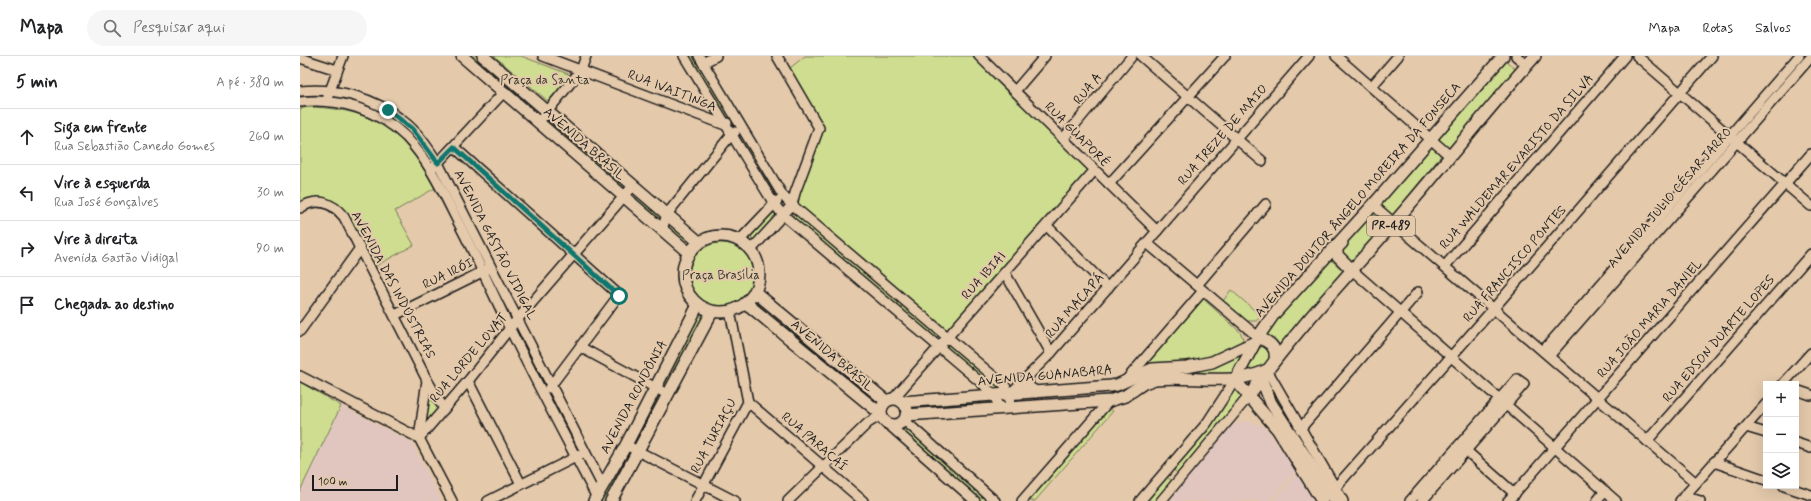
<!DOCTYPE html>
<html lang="pt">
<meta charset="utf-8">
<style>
:root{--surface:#fff;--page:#f6f6f6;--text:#202124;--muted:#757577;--line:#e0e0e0}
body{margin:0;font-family:Mynerve,sans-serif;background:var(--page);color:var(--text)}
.controls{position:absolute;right:12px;bottom:12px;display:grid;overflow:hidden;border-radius:0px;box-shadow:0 4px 16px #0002}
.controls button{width:36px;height:36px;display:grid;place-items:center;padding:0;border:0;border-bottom:1px solid var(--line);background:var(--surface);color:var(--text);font:20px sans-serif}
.scale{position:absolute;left:12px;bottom:10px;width:86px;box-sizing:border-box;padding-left:4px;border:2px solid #1c1c1c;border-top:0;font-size:11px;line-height:14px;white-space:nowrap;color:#1c1c1c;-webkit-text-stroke:3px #e4c9ab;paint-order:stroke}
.stop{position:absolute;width:12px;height:12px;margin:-9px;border:3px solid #0f766e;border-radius:50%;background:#fff}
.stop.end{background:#0f766e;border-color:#fff;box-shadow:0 1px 4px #0008}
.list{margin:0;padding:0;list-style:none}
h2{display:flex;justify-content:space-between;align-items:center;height:52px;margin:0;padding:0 16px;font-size:17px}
h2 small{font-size:13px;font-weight:400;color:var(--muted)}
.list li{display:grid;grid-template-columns:26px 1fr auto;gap:12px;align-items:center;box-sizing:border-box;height:56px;padding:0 16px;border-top:1px solid var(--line)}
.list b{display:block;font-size:15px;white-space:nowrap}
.list p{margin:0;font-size:13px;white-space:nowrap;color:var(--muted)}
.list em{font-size:13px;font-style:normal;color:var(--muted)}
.icon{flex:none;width:22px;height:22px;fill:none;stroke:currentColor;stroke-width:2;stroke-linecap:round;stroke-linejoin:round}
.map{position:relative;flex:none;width:1511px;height:445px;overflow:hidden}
header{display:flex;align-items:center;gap:24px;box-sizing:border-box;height:56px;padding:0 20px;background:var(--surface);border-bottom:1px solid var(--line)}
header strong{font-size:19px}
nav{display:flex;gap:22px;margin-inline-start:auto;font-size:14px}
.search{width:280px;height:36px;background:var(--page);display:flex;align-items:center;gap:10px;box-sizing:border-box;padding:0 14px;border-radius:22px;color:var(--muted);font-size:15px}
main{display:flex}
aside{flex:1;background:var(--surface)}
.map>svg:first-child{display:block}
.built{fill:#e0c6bf}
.green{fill:#cfdd91;stroke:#767c56}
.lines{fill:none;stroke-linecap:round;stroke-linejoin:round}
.minor-casing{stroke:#1c1c1c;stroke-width:12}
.major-casing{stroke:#1c1c1c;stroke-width:14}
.minor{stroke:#e4c9ab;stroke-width:9}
.major{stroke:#e4c9ab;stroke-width:11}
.route{stroke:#0f766e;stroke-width:5}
.labels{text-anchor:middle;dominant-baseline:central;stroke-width:4;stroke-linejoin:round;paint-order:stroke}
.shield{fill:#e4c9ab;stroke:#585047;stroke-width:1}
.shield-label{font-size:12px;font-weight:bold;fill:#1c1c1c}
.park-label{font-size:13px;fill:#37392e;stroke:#e4c9ab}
.street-label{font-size:13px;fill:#1c1c1c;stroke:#e4c9ab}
</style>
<header>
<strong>Mapa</strong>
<div class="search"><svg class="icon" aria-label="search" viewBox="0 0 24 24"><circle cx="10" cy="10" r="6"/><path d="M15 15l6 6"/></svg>Pesquisar aqui</div>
<nav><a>Mapa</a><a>Rotas</a><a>Salvos</a></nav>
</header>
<main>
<aside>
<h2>5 min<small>A pé · 380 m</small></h2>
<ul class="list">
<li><svg class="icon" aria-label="ahead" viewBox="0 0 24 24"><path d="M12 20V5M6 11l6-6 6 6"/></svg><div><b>Siga em frente</b><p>Rua Sebastião Canedo Gomes</p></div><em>260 m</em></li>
<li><svg class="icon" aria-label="left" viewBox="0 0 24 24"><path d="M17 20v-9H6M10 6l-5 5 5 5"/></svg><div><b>Vire à esquerda</b><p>Rua José Gonçalves</p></div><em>30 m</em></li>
<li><svg class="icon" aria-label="right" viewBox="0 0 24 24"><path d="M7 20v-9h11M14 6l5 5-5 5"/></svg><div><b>Vire à direita</b><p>Avenida Gastão Vidigal</p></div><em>90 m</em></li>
<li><svg class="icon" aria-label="arrive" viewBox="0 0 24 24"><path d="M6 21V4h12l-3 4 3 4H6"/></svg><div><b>Chegada ao destino</b></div></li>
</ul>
</aside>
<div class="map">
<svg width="1511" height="445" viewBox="0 0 1511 445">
<rect width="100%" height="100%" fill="#e4c9ab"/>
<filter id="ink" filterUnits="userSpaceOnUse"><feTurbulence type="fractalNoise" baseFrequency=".025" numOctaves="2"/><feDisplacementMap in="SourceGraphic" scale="8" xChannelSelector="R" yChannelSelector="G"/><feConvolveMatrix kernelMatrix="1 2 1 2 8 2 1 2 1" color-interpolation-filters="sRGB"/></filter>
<g filter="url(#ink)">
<g class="built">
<polygon points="41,350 111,386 141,445 0,445 0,435"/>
<polygon points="949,365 963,370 970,377 996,415 970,445 867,445 929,373 934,368"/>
<polygon points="997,418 1013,445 973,445"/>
</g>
<g class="green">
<polygon points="168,0 178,0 225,40 221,45"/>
<polygon points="194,0 221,0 271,19 248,45"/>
<polygon points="388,0 397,0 431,62 427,63"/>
<polygon points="505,0 673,0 789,114 646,275 496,148 523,72 490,12"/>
<polygon points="1206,5 1216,14 1151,92 1147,92 1139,84 1139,81 1203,6"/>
<path d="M8,51C49,52 87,61 113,96C121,107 128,120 135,132L95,155L114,189L72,212L36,148L0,149V53Z"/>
<polygon points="251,64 324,128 321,132 247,69"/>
<polygon points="442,80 476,136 472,137 439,83"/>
<polygon points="1130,90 1140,98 1140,101 1093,159 1090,159 1081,148"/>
<polygon points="338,140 388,181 386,185 384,186 336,144"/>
<polygon points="494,156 495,156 639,279 636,283 493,162"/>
<polygon points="1073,156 1084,165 1084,171 1052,207 1048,208 1039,195 1048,182"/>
<polygon points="471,157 475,157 477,160 453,186 451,180"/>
<circle cx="421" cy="219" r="32"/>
<polygon points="1029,202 1043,215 979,294 962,281 974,265"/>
<polygon points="931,234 961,260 956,265 946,265 923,245"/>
<polygon points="901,241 940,276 943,282 941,286 908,303 842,310"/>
<polygon points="460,245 578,346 574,351 455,250"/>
<polygon points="401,255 406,259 365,333 361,327"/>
<polygon points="648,288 651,288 699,330 698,333 695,335 646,293"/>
<polygon points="964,289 969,290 971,303 963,311 946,315 955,296"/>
<polygon points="949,294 934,319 840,326 819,337 824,330 862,315 898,315 913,311"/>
<polygon points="0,326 41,350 0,435"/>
<polygon points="970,329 1040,445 975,347"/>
<polygon points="934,331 944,340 879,419 874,414 874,411 905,377"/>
<polygon points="131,337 140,352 127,368 125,368 129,338"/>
<polygon points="356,338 362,341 338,386 333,385"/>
<polygon points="688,342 689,349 613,355 612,347"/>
<polygon points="808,351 813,355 735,445 727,445"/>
<polygon points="603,368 690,445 680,445 597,372"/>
<polygon points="326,394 330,396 330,399 307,445 298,445"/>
<polygon points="867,421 873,426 856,445 846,445"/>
</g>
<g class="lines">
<defs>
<g id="minor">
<polyline points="243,0 425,69 427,67"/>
<polyline points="384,0 474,148 483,159 685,330 694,340 701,353"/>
<polyline points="399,0 483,140 492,149 705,330 710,338 709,352"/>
<polyline points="679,0 857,175"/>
<polyline points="841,0 962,105"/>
<polyline points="1036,0 1150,100"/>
<polyline points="1216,0 1227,9"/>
<polyline points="1337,0 1511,150"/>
<polyline points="0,2 37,14"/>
<polyline points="403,7 416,0"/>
<polyline points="1072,30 1098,0"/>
<path d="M0,35C35,31 76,42 103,65C118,76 128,92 138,107L302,429"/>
<polyline points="715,35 745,0"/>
<polyline points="28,40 43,0"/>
<path d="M0,46C37,41 79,54 106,81C128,104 142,134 156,162C175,198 192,235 209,271C237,328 267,384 296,440"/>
<polyline points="238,67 281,14 286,0"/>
<polyline points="763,83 832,0"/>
<polyline points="154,91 319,239 249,332"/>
<polyline points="135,110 203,37"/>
<polyline points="809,128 925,0"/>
<polyline points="1073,149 1396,427"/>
<path d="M0,152C17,141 32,146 44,161L127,324L144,353"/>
<polyline points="747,170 808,232"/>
<polyline points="362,174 367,158 431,79 435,76"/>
<polyline points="439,185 477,145"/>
<polyline points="847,187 958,281"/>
<polyline points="451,194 492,149 495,137 519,72 477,0"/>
<polyline points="1145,210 1325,0"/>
<polyline points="1052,214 1316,445"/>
<polyline points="705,217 751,297"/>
<polyline points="897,229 966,148"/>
<polyline points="95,259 188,213"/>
<polyline points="0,275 60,192"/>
<polyline points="280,291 367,338"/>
<polyline points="1243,295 1499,0"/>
<polyline points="1249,300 1511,1"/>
<polyline points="967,314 1043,445"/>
<polyline points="0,320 119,382 152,445"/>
<polyline points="828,322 903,235"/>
<polyline points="168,325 221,428"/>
<polyline points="1483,328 1511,297"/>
<polyline points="1496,334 1511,339"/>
<polyline points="710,338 751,297 1009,0"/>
<polyline points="593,343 794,115"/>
<polyline points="448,346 563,445"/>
<polyline points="604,364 695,445"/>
<polyline points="588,368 675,445"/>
<polyline points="1446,371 1466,377"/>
<polyline points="1000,373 1118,236"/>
<polyline points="119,382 168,325 210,272 333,130"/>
<polyline points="119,382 127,324"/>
<polyline points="1347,385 1511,198"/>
<polyline points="1496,387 1511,392"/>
<polyline points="326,389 435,445"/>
<polyline points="1162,391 1215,438"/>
<polyline points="1414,406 1466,424"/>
<polyline points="1484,430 1511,439"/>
<polyline points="1035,432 1194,252 1412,0"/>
<polyline points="1384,440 1400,445"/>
<polyline points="188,445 280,399"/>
<polyline points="395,445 448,346 430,255"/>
<polyline points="488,445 568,367 581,359"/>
<polyline points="722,445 809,345"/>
<polyline points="840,445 907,367 935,324"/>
<polyline points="861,445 949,340"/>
<polyline points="1110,445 1217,323 1224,328 1122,445"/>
<polyline points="1208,445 1511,98"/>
<polyline points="1297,445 1305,435"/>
<polyline points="1380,445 1466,348"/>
</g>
<g id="major">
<polyline points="162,0 389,197"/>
<polyline points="183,0 399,186"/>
<circle cx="421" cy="218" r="38"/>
<polyline points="1042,187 1037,192 1037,199 1052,214"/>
<polyline points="455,236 586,345"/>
<polyline points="446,247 581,358"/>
<path d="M958,281C969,286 977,290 975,304"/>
<polyline points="961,322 971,347 1034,445"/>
<polyline points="726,323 729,332 736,336"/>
<polyline points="935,324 958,281 974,258 1073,149 1203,0"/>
<polyline points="935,324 978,374 1022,445"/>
<path d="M949,340C991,279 1043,225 1092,169C1141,113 1186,55 1235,0"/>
<circle cx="594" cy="356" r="13"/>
<polyline points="602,346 811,330 817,329 852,313 887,311 912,306 955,286"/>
<path d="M606,359L809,345L825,340L844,327L855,323C893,319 932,331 967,314"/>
<polyline points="294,445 326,389 398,249"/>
<polyline points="311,445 412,256"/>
</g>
</defs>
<use href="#minor" class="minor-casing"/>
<use href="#major" class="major-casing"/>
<use href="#minor" class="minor"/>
<use href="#major" class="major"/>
</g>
</g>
<g class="lines" filter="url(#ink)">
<polyline class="route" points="88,54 112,73 138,107 154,91 319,240"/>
</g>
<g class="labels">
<rect class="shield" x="1067" y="160" width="48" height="20" rx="3"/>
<g class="shield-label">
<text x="1091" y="170">PR-489</text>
</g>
<g class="park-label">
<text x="245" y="24">Praça da Santa</text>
<text x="421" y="219">Praça Brasília</text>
</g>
<g class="street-label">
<text transform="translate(788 33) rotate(-50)">RUA A</text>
<text transform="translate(372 35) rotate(21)">RUA IVAITINGA</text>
<text transform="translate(777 79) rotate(45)">RUA GUAPORÉ</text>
<text transform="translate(923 79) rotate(-49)">RUA TREZE DE MAIO</text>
<text transform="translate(284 88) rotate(41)">AVENIDA BRASIL</text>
<text transform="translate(1217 106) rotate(-49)">RUA WALDEMAR EVARISTO DA SILVA</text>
<text transform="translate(1370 142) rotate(-49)">AVENIDA JULIO CÉSAR JARRO</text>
<text transform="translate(1058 144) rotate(-49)">AVENIDA DOUTOR ÂNGELO MOREIRA DA FONSECA</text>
<text transform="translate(195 189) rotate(63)">AVENIDA GASTÃO VIDIGAL</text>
<text transform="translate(1215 208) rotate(-49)">RUA FRANCISCO PONTES</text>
<text transform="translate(148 218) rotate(-26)">RUA IRÓI</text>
<text transform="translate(684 220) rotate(-48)">RUA IBIAI</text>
<text transform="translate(93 229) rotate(62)">AVENIDA DAS INDÚSTRIAS</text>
<text transform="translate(775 250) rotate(-49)">RUA MACAPÁ</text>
<text transform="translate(1350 263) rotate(-49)">RUA JOÃO MARIA DANIEL</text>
<text transform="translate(1419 283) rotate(-49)">RUA EDSON DUARTE LOPES</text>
<text transform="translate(532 300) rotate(40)">AVENIDA BRASIL</text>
<text transform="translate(169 302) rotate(-50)">RUA LORDE LOVAT</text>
<text transform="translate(745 320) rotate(-5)">AVENIDA GUANABARA</text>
<text transform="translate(334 341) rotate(-62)">AVENIDA RONDÔNIA</text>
<text transform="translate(414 380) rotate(-62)">RUA TURIAÇU</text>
<text transform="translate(514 386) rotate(41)">RUA PARACAÍ</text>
</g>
</g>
</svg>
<div class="controls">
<button>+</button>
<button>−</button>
<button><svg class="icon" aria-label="layers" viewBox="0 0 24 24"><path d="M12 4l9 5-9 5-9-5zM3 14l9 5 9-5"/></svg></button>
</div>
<div class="scale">100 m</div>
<div class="stop" style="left:319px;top:240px"></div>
<div class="stop end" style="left:88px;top:54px"></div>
</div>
</main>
